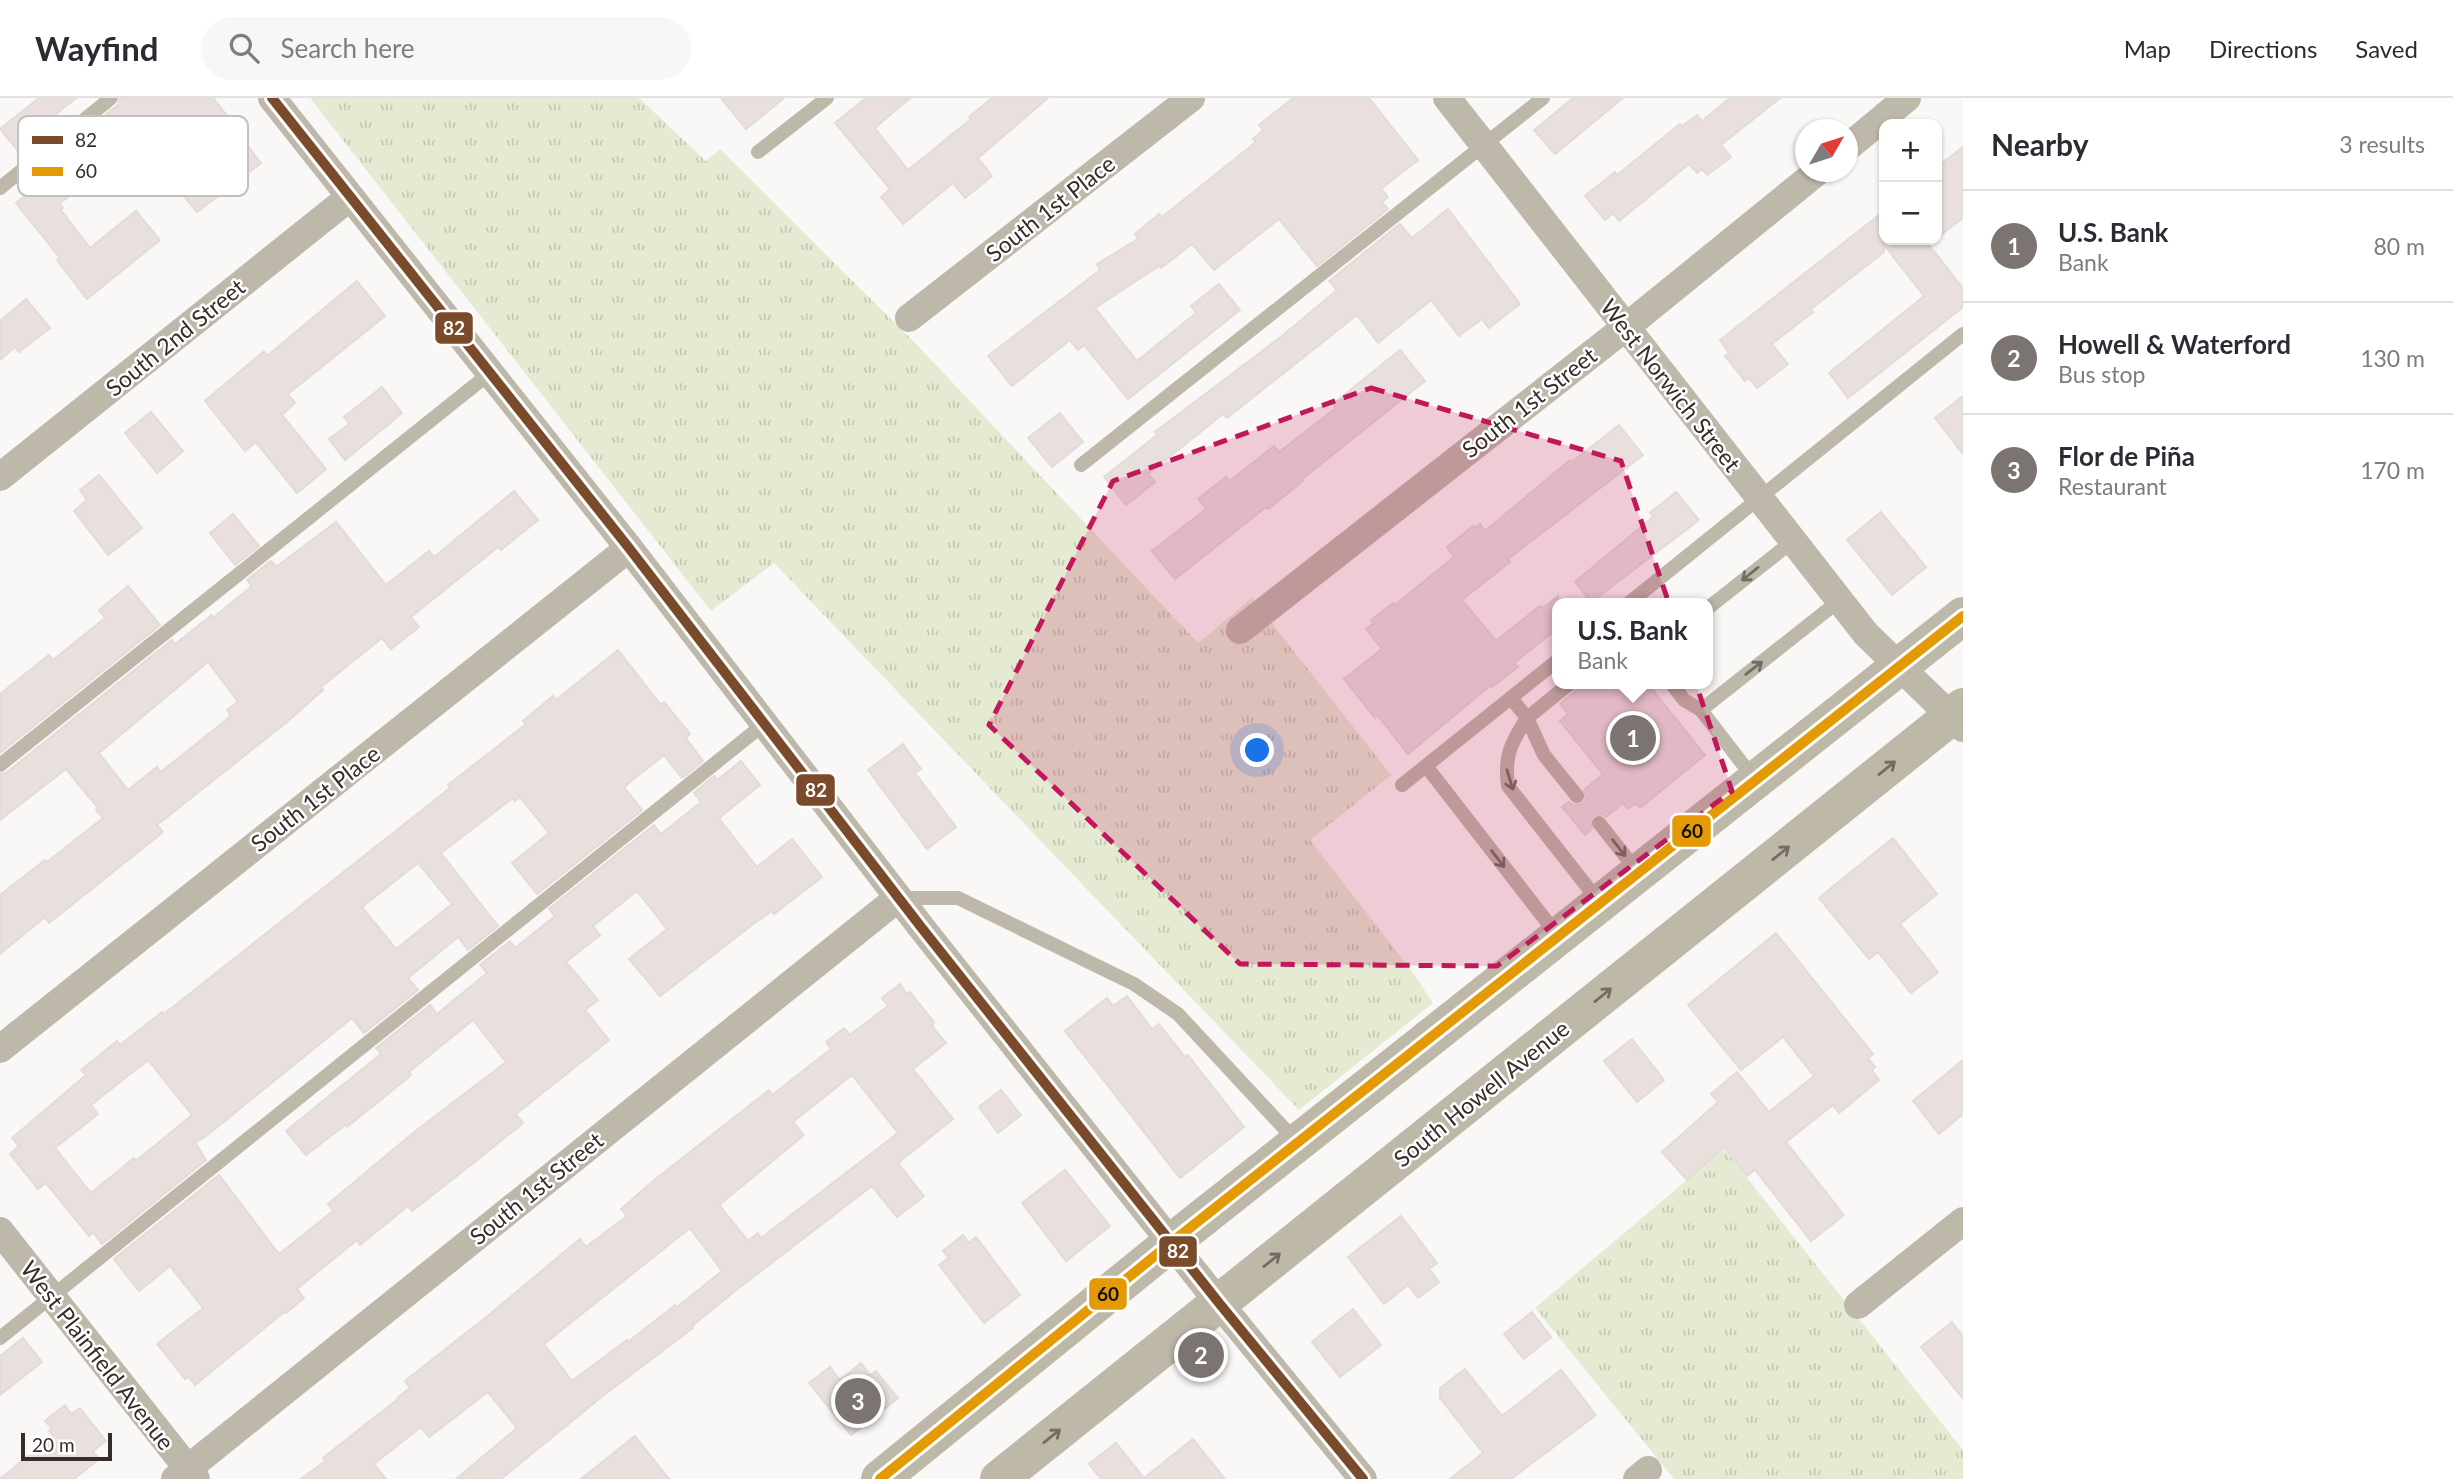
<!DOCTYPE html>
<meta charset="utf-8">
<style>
:root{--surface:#fff;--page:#f7f7f7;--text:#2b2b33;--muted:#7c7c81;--line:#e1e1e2;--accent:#7b7470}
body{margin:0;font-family:Lato,sans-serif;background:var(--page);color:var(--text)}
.controls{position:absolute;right:21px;top:21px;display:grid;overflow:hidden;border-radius:14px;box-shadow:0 2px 5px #0004}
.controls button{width:63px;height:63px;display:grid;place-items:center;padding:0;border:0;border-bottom:2px solid var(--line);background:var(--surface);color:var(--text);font:35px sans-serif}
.compass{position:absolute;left:1795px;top:21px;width:63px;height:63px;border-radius:50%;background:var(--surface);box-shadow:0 2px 5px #0004;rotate:51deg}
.scale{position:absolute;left:21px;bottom:18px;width:91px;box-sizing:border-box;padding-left:7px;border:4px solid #362d28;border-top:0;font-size:19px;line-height:24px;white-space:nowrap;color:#362d28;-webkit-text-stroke:5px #fff;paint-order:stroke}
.you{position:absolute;left:1258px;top:653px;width:24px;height:24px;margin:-18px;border:5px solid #fff;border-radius:50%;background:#1a73e8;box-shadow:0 0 0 10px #1a73e833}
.badge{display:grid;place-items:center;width:46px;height:46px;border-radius:50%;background:var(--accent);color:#fff;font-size:23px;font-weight:700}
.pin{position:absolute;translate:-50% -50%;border:4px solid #fff;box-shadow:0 2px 7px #0006}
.popup{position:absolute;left:1552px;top:500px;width:161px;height:91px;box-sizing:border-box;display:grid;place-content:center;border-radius:14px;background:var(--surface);filter:drop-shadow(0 2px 5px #0005);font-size:23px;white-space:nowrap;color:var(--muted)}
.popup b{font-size:26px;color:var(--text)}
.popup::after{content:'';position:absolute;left:50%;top:100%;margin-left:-14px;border:14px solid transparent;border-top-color:var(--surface)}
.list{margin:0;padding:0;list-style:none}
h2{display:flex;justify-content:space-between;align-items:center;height:91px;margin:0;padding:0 28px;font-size:30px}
h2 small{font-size:23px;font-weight:400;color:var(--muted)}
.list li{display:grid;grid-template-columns:46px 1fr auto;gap:21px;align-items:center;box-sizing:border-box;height:112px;padding:0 28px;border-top:2px solid var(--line)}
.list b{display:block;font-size:26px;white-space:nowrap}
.list p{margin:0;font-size:23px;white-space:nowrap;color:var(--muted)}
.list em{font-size:23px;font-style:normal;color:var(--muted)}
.icon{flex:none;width:38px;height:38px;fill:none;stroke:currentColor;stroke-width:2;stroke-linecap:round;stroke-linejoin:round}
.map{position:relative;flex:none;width:1963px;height:1381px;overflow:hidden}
header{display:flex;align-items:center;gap:42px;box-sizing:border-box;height:98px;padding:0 35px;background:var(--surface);border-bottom:2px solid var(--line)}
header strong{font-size:33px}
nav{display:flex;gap:38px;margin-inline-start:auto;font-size:24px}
.search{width:490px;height:63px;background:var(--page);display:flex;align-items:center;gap:18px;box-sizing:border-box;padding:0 24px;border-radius:38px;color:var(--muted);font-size:26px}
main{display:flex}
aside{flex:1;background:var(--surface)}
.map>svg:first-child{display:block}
.grass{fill:url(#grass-tufts)}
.building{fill:#e9e0de;stroke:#e2dbda;stroke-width:2;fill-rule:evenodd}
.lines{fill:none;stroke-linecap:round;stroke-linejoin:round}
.lane{stroke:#beb8ab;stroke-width:14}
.street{stroke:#beb8ab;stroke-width:28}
.primary{stroke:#beb8a9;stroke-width:38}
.bus-1-casing{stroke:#fff;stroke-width:16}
.bus-2-casing{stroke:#fff;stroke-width:16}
.bus-1{stroke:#7a4b2a;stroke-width:10}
.bus-2{stroke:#e49a04;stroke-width:10}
.oneway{stroke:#736c63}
.oneway2{stroke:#736c62}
.marked{fill:#c2185b;fill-opacity:0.2;stroke:#c2185b;stroke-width:5;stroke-dasharray:14 9;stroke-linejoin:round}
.labels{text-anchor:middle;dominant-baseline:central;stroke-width:5;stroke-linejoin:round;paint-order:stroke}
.street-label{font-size:23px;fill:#362d28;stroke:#fff}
.key{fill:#fff;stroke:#c3c0be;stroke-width:2}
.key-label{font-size:19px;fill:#362d28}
.line-badge{stroke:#fff;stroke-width:2.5}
.badge-label{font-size:19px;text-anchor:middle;font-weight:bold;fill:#fff}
.pale-badge-label{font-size:19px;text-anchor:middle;font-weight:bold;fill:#111}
</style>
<header>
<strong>Wayfind</strong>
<div class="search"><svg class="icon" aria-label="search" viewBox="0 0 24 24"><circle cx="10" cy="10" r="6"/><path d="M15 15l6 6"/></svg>Search here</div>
<nav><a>Map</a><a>Directions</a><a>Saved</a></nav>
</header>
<main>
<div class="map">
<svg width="1963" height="1381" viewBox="0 0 1963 1381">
<defs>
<pattern id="grass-tufts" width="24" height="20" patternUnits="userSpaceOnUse" patternTransform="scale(1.75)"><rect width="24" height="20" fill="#e5ead2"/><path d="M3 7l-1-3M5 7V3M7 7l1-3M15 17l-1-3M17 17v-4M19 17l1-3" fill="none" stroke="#c5c9b4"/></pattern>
</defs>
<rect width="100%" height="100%" fill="#faf8f6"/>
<g class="grass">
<polygon points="310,0 639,0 706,63 720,51 918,248 1198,545 1252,500 1391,677 1310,742 1414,876 1433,905 1299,1012 774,465 711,513"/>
<polygon points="1724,1051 1963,1352 1963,1381 1674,1381 1535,1210"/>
</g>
<g class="building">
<polygon points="39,0 76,0 41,28 49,38 23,59 0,31"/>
<polygon points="120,0 213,0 241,35 239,37 261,65 197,114 175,87 162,97 118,43 124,39 106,16 118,7"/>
<polygon points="721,0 784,0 746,31"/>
<polygon points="866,0 910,0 875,30 908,72 971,21 969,19 992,0 1048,0 978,60 992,78 965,100 953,85 903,126 881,99 890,91 835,25"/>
<polygon points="1293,0 1369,0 1418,62 1381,91 1388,99 1382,104 1388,111 1317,168 1279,121 1214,172 1192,146 1161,170 1159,168 1095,210 1137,263 1196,215 1191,208 1219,186 1240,212 1128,301 1084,247 1078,252 1070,242 1012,288 988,258 1100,172 1097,166 1138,141 1135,136 1159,116 1162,119 1256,44 1253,41 1263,32 1259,27"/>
<polygon points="1573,0 1623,0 1555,56 1534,32"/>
<polygon points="1730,0 1780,0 1721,47 1731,59 1707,77 1702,71 1697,75 1689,66 1619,123 1613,115 1605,122 1585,98 1615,74 1617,77 1680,26 1682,28 1697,17 1702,23"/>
<polygon points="1963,49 1963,120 1937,140 1937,69"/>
<polygon points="61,53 87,84 59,106 63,110 61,112 90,150 136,113 160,142 87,201 57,162 60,160 16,105 44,82 36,73"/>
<polygon points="1448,111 1520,206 1489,230 1482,221 1459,238 1431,202 1378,245 1357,217 1227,320 1223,316 1148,376 1155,384 1126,407 1104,379 1157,337 1155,334 1282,238 1337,192 1329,183 1400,126 1412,140"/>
<polygon points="1884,113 1884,142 1925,142 1963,190 1963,209 1848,300 1829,275 1924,198 1884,147 1884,154 1811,211 1813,214 1772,246 1788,266 1757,290 1749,280 1745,283 1725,258 1729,255 1720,242"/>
<polygon points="357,183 385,218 288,296 295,305 282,317 326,371 297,395 256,344 245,353 205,303 264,253 267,258"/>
<polygon points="26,201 50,230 19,254 15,249 0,262 0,223"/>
<polygon points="1400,252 1425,283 1301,382 1303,383 1268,411 1266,409 1175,481 1152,453 1206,411 1198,401 1226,379 1230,383 1274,348 1279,354 1336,310 1333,306"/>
<polygon points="382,289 402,315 345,362 329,341 349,326 344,319"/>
<polygon points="1963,298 1963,356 1935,320"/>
<polygon points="151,314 183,353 157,375 125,335"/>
<polygon points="1060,315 1083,344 1052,369 1028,340"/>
<polygon points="1619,327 1643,357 1508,461 1510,464 1462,502 1496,543 1540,508 1543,510 1558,498 1558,530 1514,565 1518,569 1492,589 1491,587 1408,656 1378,618 1375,620 1344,581 1382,551 1366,531 1374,525 1371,522 1393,505 1395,507 1454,459 1447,449 1473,428 1475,430 1480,426 1485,433 1570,362 1572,364"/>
<polygon points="99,377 142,430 108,457 74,413 87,402 80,392"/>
<path d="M514,393L538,422L501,452L498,449L411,519L419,529L391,551L382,540L321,589L323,592L287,624L157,727L163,734L49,825L45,819L0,856V797L45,762L47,764L103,720L96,712L98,710L66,671L0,722V676L6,675L172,542L175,546L212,517L213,520L252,488L247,482L271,463L276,469L336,424L386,487L429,453L434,459ZM208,564L238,604L227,612L231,618L161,674L157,669L128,692L99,655Z"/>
<polygon points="1676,394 1699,422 1591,504 1575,484 1653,419 1650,415"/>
<polygon points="1881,414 1926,469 1892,497 1847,442"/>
<polygon points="233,416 259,448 235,467 210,435"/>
<polygon points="128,488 160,527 0,655 0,596 49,557 53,562 105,520 99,512"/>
<path d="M618,552L661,607L664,604L690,636L686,640L703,663L682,680L664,657L624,689L642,712L537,796L512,765L549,735L520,699L515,703L513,700L441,755L498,828L468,852L458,839L408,880L418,892L364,935L352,920L205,1039L195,1044L206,1062L102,1146L93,1134L89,1138L46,1085L38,1091L10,1056L19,1048L12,1040L86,977L81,972L117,943L120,947L162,914L164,916L450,690L448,687L526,626L523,623L553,598L556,602ZM418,765L452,806L396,851L362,809ZM148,962L192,1017L136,1063L134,1060L91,1095L55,1050L98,1016L91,1007Z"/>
<polygon points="1584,586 1648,586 1705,657 1640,710 1636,705 1628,711 1623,705 1606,719 1602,716 1594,717 1590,722 1592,731 1585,737 1562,709 1569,704 1574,707 1582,706 1586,701 1584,692 1603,676 1560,623 1568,616 1560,606"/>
<polygon points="903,646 921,671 915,675 956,729 927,751 868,672"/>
<polygon points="741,663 760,687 719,720 721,723 757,769 792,741 822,779 774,816 772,813 752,827 660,898 629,861 667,831 637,793 593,828 600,837 566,864 598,902 585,912 609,942 516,1016 523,1025 481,1059 412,1113 408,1108 360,1147 357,1142 303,1186 297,1191 304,1200 286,1215 284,1214 195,1287 188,1278 185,1281 157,1246 203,1210 170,1168 139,1193 114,1161 219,1077 279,1156 333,1113 328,1106 413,1035 506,964 473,922 409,974 411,977 377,1005 347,1029 345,1027 306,1057 286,1033 381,956 376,950 430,907 437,916 487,875 480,867 510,843 515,850 555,818 549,811 654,727 661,736 701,704 694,695 714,678 717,682"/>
<polygon points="1893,740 1937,796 1900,826 1938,874 1911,895 1878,854 1869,861 1819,800"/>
<polygon points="1776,835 1873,956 1868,960 1875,969 1872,972 1879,982 1839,1015 1833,1007 1786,1044 1844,1117 1811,1143 1755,1072 1747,1078 1724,1049 1687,1082 1662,1054 1718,1004 1711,996 1737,974 1769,1014 1814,978 1783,939 1741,972 1688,907"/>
<path d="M900,886L907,896L910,894L934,924L932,928L946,945L913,971L953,1021L898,1065L924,1098L897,1119L872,1088L735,1193L692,1228L693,1230L604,1297L501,1381H456L517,1330L488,1294L429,1339L421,1329L374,1366L386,1381H301L325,1363L323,1360L399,1300L398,1299L410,1290L405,1283L490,1216L580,1141L586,1149L627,1118L621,1111L653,1083L769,992L772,997L831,951L826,944L844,930L850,937L888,908L882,900ZM852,977L898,1035L761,1140L758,1135L748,1143L719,1107L804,1037L793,1024ZM690,1130L722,1173L677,1209L675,1207L628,1244L627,1242L572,1283L544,1246Z"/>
<polygon points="1127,898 1152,931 1159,926 1185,959 1188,957 1244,1029 1180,1080 1065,933 1107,900 1113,908"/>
<polygon points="1632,941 1664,982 1637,1004 1604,963"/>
<polygon points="1963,962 1963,1016 1939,1036 1913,1003"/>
<polygon points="1001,992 1021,1017 998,1035 979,1009"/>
<polygon points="1065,1072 1110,1128 1066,1163 1022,1105"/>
<polygon points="1401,1118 1437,1165 1429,1171 1439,1184 1418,1200 1408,1187 1384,1206 1348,1159"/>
<polygon points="963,1137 969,1145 976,1139 1020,1197 984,1225 939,1167 949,1160 943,1153"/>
<polygon points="1353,1211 1381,1247 1340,1279 1312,1244"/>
<polygon points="1532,1214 1551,1239 1524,1261 1504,1236"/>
<polygon points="1952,1224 1963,1238 1963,1301 1921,1249"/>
<polygon points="23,1240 42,1264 0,1297 0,1258"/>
<polygon points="861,1265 870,1277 876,1273 898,1300 851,1337 809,1285 830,1269 840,1282"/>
<polygon points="1465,1271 1502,1318 1561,1272 1596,1317 1511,1381 1450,1381 1483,1355 1440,1300 1440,1290"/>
<polygon points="65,1307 71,1316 80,1310 106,1343 93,1353 99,1361 74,1381 0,1381 53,1337 49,1333 52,1331 45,1323"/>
<polygon points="635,1338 669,1381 581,1381"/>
<polygon points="1193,1341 1225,1381 1101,1381 1089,1366 1116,1345 1144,1380"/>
</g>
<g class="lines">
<g class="lane">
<polyline points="758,54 827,0"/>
<polyline points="0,90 111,0"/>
<polyline points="1081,367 1543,0"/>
<polyline points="1629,505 1963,236"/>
<polyline points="1708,510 1793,443"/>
<polyline points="1569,586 1527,620 1544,657 1577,698"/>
<polyline points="1672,586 1684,602 1701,612 1755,682"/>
<path d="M1511,600L1527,620C1511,645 1504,658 1508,688L1600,805"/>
<polyline points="1701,612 1840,502"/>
<polyline points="0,667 490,275"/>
<polyline points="1426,668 1558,838"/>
<polyline points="1402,687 1558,562"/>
<polyline points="1599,725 1637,773"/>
<polyline points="899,800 958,800 1134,886 1178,916 1295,1042"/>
<polyline points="0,1240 764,626"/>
</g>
<g class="street">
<polyline points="272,0 629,450 921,829 1219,1205 1363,1381"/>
<polyline points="1447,0 1866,536 1963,630"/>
<polyline points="1848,49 1907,0"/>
<polyline points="909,220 1191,0"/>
<polyline points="0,379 350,99"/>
<polyline points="1240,532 1626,229 1817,74"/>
<polyline points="0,951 629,450"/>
<polyline points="0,1133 196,1381"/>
<polyline points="1858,1207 1963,1123"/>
<polyline points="175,1381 898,800"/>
<polyline points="1637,1381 1648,1372"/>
</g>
<g class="primary">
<polyline points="880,1381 1172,1144 1963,518"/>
<polyline points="999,1381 1963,609"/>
</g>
<defs>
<polyline id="bus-1" points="272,0 629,450 921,829 1219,1205 1363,1381"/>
<polyline id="bus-2" points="880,1381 1172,1144 1963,518"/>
</defs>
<use href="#bus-1" class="bus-1-casing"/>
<use href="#bus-2" class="bus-2-casing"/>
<use href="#bus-1" class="bus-1"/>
<use href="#bus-2" class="bus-2"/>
</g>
<defs><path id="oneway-shaft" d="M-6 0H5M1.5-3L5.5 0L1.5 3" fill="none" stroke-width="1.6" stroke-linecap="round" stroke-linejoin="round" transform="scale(1.75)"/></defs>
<g class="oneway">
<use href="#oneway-shaft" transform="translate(1750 476) rotate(141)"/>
<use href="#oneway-shaft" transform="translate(1754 570) rotate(-38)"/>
<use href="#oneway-shaft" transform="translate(1510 682) rotate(73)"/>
<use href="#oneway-shaft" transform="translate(1619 750) rotate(52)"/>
<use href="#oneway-shaft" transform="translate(1498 761) rotate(52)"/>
</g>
<g class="oneway2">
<use href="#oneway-shaft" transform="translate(1887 670) rotate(-39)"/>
<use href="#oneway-shaft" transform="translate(1781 755) rotate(-39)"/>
<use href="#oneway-shaft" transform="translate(1603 897) rotate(-39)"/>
<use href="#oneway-shaft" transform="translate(1272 1162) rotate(-39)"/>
<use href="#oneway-shaft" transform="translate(1052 1338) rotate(-39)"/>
</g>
<path class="marked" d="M1371,290L1621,363L1732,693L1497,868L1240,866L989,627L1113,383Z"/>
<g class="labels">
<g class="street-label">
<text transform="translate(1050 110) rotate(-38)">South 1st Place</text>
<text transform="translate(175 239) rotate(-39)">South 2nd Street</text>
<text transform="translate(1671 287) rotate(52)">West Norwich Street</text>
<text transform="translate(1529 304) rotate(-38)">South 1st Street</text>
<text transform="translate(315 700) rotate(-38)">South 1st Place</text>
<text transform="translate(1481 995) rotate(-39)">South Howell Avenue</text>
<text transform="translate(536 1090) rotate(-39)">South 1st Street</text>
<text transform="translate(98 1257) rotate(52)">West Plainfield Avenue</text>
</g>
</g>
<rect x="18" y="18" width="230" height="80" rx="10" class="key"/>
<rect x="32" y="38" width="31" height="8" fill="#7a4b2a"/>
<rect x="32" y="69" width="31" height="9" fill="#e49a04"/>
<g class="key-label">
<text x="75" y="49">82</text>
<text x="75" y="80">60</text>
</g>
<g class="line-badge">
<rect x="434" y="213" width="40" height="34" rx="7" fill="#7a4b2a"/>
<rect x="795" y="675" width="41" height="34" rx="7" fill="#7a4b2a"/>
<rect x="1671" y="716" width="41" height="34" rx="7" fill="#e49a04"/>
<rect x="1158" y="1137" width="40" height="33" rx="7" fill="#7a4b2a"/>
<rect x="1088" y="1179" width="40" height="34" rx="7" fill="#e49a04"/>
</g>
<g class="badge-label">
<text x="454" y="237">82</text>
<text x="816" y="699">82</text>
<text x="1178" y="1160">82</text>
</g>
<g class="pale-badge-label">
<text x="1692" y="740">60</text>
<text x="1108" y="1203">60</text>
</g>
</svg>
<div class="controls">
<button>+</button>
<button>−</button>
</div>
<svg class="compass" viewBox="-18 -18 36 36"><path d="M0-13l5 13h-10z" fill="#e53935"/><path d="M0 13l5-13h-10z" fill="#7c7c81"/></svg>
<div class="scale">20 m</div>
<div class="you"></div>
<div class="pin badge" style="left:1633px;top:640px">1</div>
<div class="popup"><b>U.S. Bank</b>Bank</div>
<div class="pin badge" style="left:1201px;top:1257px">2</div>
<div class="pin badge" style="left:858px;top:1303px">3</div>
</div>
<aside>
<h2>Nearby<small>3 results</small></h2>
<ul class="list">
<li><span class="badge">1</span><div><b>U.S. Bank</b><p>Bank</p></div><em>80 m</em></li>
<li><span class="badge">2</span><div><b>Howell &amp; Waterford</b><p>Bus stop</p></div><em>130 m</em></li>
<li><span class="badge">3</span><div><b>Flor de Piña</b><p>Restaurant</p></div><em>170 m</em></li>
</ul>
</aside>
</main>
